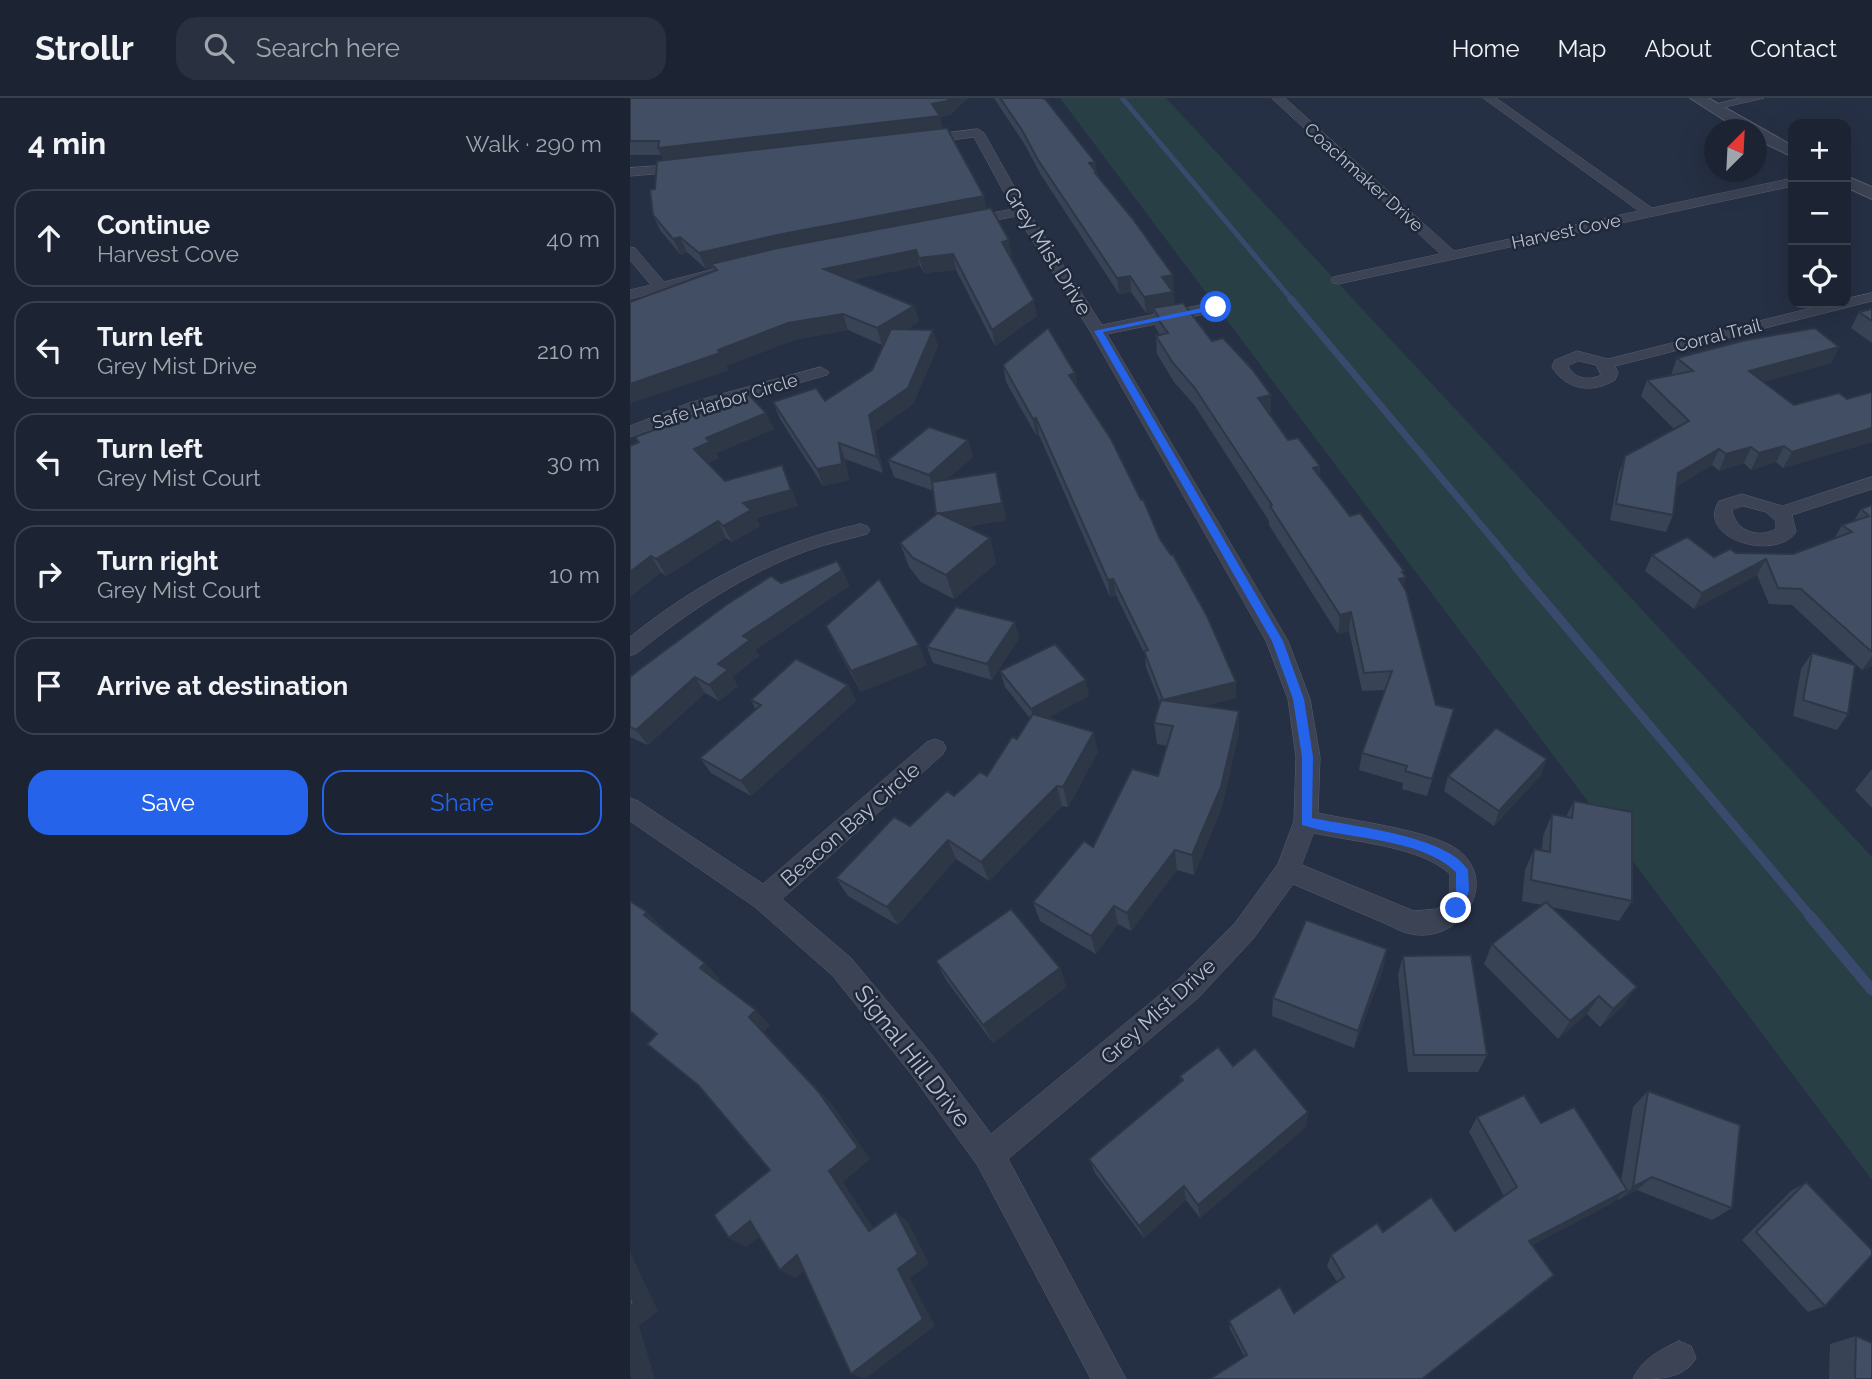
<!DOCTYPE html>
<meta charset="utf-8">
<style>
:root{--surface:#1c2433;--page:#29303f;--text:#f1f3f6;--muted:#a0a4ac;--line:#3a414e;--accent:#2563eb}
body{margin:0;font-family:Raleway,sans-serif;background:var(--page);color:var(--text)}
.controls{position:absolute;right:21px;top:21px;display:grid;overflow:hidden;border-radius:14px;box-shadow:0 7px 28px #0002}
.controls button{width:63px;height:63px;display:grid;place-items:center;padding:0;border:0;border-bottom:2px solid var(--line);background:var(--surface);color:var(--text);font:35px sans-serif}
.compass{position:absolute;left:1074px;top:21px;width:63px;height:63px;border-radius:50%;background:var(--surface);box-shadow:0 7px 28px #0002;rotate:24deg}
.stop{position:absolute;width:21px;height:21px;margin:-16px;border:5px solid #2563eb;border-radius:50%;background:#fff}
.stop.end{background:#2563eb;border-color:#fff;box-shadow:0 2px 7px #0008}
.list{margin:0;padding:0;list-style:none}
h2{display:flex;justify-content:space-between;align-items:center;height:91px;margin:0;padding:0 28px;font-size:30px}
h2 small{font-size:23px;font-weight:400;color:var(--muted)}
.list li{display:grid;grid-template-columns:46px 1fr auto;gap:21px;align-items:center;box-sizing:border-box;height:98px;margin:0 14px 14px;padding:0 14px;border:2px solid var(--line);border-radius:21px}
.list b{display:block;font-size:26px;white-space:nowrap}
.list p{margin:0;font-size:23px;white-space:nowrap;color:var(--muted)}
.list em{font-size:23px;font-style:normal;color:var(--muted)}
.actions{display:flex;gap:14px;padding:21px 28px}
.actions a{flex:1;padding:16px 0;border:2px solid var(--accent);border-radius:21px;text-align:center;font-size:24px;color:var(--accent)}
.actions .main{background:var(--accent);color:#fff}
.icon{flex:none;width:38px;height:38px;fill:none;stroke:currentColor;stroke-width:2;stroke-linecap:round;stroke-linejoin:round}
.map{position:relative;flex:none;width:1242px;height:1281px;overflow:hidden}
header{display:flex;align-items:center;gap:42px;box-sizing:border-box;height:98px;padding:0 35px;background:var(--surface);border-bottom:2px solid var(--line)}
header strong{font-size:33px}
nav{display:flex;gap:38px;margin-inline-start:auto;font-size:24px}
.search{width:490px;height:63px;background:var(--page);display:flex;align-items:center;gap:18px;box-sizing:border-box;padding:0 24px;border-radius:21px;color:var(--muted);font-size:26px}
main{display:flex}
aside{flex:1;background:var(--surface)}
.map>svg:first-child{display:block}
.green{fill:#283f45}
.lines{fill:none;stroke-linecap:round;stroke-linejoin:round}
.stream-far3{stroke:#394a6c;stroke-width:5}
.stream-far2{stroke:#394a6c;stroke-width:7}
.stream-far1{stroke:#394a6c;stroke-width:9}
.stream{stroke:#394a6c;stroke-width:11}
.minor-casing{stroke:#565e6e;stroke-width:1}
.tertiary-casing{stroke:#565e6e;stroke-width:2}
.minor{fill:#3b4354;fill-rule:evenodd}
.tertiary{fill:#3b4354;fill-rule:evenodd}
.wall{fill:#394356}
.shaded-wall{fill:#2e3746}
.building{fill:#424e64;stroke:#2e3746;stroke-width:2}
.route{fill:#2563eb}
.labels{text-anchor:middle;dominant-baseline:central;stroke-width:5;stroke-linejoin:round;paint-order:stroke}
.far-street-label{font-size:18px;fill:#b8becd;stroke:#1f2839}
.street-label{font-size:21px;fill:#b8becd;stroke:#1f2839}
.near-street-label{font-size:24px;fill:#b8becd;stroke:#1f2839}
</style>
<header>
<strong>Strollr</strong>
<div class="search"><svg class="icon" aria-label="search" viewBox="0 0 24 24"><circle cx="10" cy="10" r="6"/><path d="M15 15l6 6"/></svg>Search here</div>
<nav><a>Home</a><a>Map</a><a>About</a><a>Contact</a></nav>
</header>
<main>
<aside>
<h2>4 min<small>Walk · 290 m</small></h2>
<ul class="list">
<li><svg class="icon" aria-label="ahead" viewBox="0 0 24 24"><path d="M12 20V5M6 11l6-6 6 6"/></svg><div><b>Continue</b><p>Harvest Cove</p></div><em>40 m</em></li>
<li><svg class="icon" aria-label="left" viewBox="0 0 24 24"><path d="M17 20v-9H6M10 6l-5 5 5 5"/></svg><div><b>Turn left</b><p>Grey Mist Drive</p></div><em>210 m</em></li>
<li><svg class="icon" aria-label="left" viewBox="0 0 24 24"><path d="M17 20v-9H6M10 6l-5 5 5 5"/></svg><div><b>Turn left</b><p>Grey Mist Court</p></div><em>30 m</em></li>
<li><svg class="icon" aria-label="right" viewBox="0 0 24 24"><path d="M7 20v-9h11M14 6l5 5-5 5"/></svg><div><b>Turn right</b><p>Grey Mist Court</p></div><em>10 m</em></li>
<li><svg class="icon" aria-label="arrive" viewBox="0 0 24 24"><path d="M6 21V4h12l-3 4 3 4H6"/></svg><div><b>Arrive at destination</b></div></li>
</ul>
<div class="actions"><a class="main">Save</a><a>Share</a></div>
</aside>
<div class="map">
<svg width="1242" height="1281" viewBox="0 0 1242 1281">
<rect width="100%" height="100%" fill="#263044"/>
<polygon class="green" points="430,0 536,0 1242,759 1242,1082"/>
<g class="lines">
<polyline class="stream-far3" points="492,0 663,203"/>
<polyline class="stream-far2" points="661,201 887,470"/>
<polyline class="stream-far1" points="885,468 1182,820"/>
<polyline class="stream" points="1180,818 1242,892"/>
<defs>
<g id="minor">
<polygon points="642,0 655,0 824,153 1009,113 853,0 866,0 1022,110 1163,80 1163,88 708,186 703,185 701,182 703,179 810,156"/>
<polygon points="1110,0 1134,0 1082,12 1076,9"/>
<path d="M348,31L354,35L398,113L472,227L585,204L593,209L585,214L477,236L658,543L680,601L690,659L688,715C723,723 801,732 828,752C871,785 830,846 781,836C770,834 758,826 747,822C719,810 691,798 663,786L623,841L568,900L378,1061L496,1281H461L348,1068L282,977L203,878L125,809L0,723V700L8,703L133,786L297,644L305,641L313,644L316,650L313,656L152,801L221,860L302,957L361,1036L548,882L605,825L648,766L664,723L666,659L658,601L636,543L460,233L387,118L335,128L328,124L335,120L383,111L344,39L291,46L285,42L291,38ZM684,735C724,744 790,748 820,776V793L816,802L807,811L784,813L672,767Z"/>
<polygon points="55,66 59,67 59,73 0,78 0,70"/>
<polygon points="0,149 5,150 34,184 103,166 110,170 108,173 0,201 0,192 21,187 0,162"/>
<path d="M1242,195V203L985,268L988,275L985,282C962,296 936,292 922,269L925,262L947,253L978,261L1201,205H1216V201ZM949,263L966,267L971,277C959,283 944,281 938,268Z"/>
<polygon points="191,269 199,274 197,277 71,313 0,339 0,328 59,305"/>
<path d="M1242,379V391L1162,417L1166,434C1146,464 1065,441 1089,403L1112,396L1152,408ZM1113,408L1136,414L1146,423V431C1128,441 1105,433 1102,412Z"/>
<path d="M230,426L237,428L240,432L237,436C217,442 198,445 179,452C116,475 59,513 7,555L0,558V539C71,482 142,446 230,426Z"/>
<path d="M1049,1243L1061,1248L1066,1260C1054,1281 1030,1281 1003,1281C1011,1262 1031,1251 1049,1243Z"/>
</g>
<g id="tertiary">
<polygon points="1060,0 1078,0 1163,48 1163,59 1126,41 1126,32 1110,32"/>
<polygon points="1216,78 1242,89 1242,101 1216,89"/>
</g>
</defs>
<use href="#minor" class="minor-casing"/>
<use href="#tertiary" class="tertiary-casing"/>
<use href="#minor" class="minor"/>
<use href="#tertiary" class="tertiary"/>
</g>
<g class="wall">
<polygon points="0,0 338,0 320,17 310,19 312,31 382,158 380,158 407,218 365,248 326,172 294,175 290,168 221,182 284,208 289,224 277,231 308,248 283,306 245,333 253,375 215,361 219,382 193,388 150,321 143,304 195,303 242,272 255,245 252,247 218,232 164,242 96,268 98,272 0,305 0,204 84,173 82,170 76,171 57,154 51,157 30,132 23,117 25,91 33,62 31,57 0,57"/>
<polygon points="364,0 412,0 465,64 467,78 544,193 543,193 544,206 582,243 641,316 639,316 658,342 690,368 689,378 720,418 773,476 774,489 806,607 819,630 797,698 772,691 773,685 729,672 732,655 755,592 732,593 719,533 708,536 639,427 639,423 565,308 544,284 527,256 526,238 529,237 529,235 525,229 523,214 516,215 501,194 489,196 411,77 395,47"/>
<polygon points="1242,211 1242,245 1221,230 1229,214"/>
<polygon points="1209,249 1201,265 1133,284 1164,307 1217,301 1242,294 1242,344 1153,370 1146,364 1121,372 1114,365 1089,373 1082,367 1047,388 1043,417 1036,434 980,422 989,375 995,358 1044,331 1011,298 1017,282 1041,277 1047,260"/>
<polygon points="373,267 445,275 447,289 530,441 606,584 606,600 573,608 609,613 609,634 592,709 564,777 547,772 501,833 488,826 466,856 410,823 403,804 463,749 528,678 537,648 527,646 524,625 530,605 516,569 515,557 486,497 480,499 409,337 406,337 376,284"/>
<polygon points="144,331 86,355 88,360 78,365 95,383 152,367 168,408 126,420 130,428 102,444 96,440 36,478 31,474 0,499 8,344 5,339"/>
<polygon points="338,342 343,359 317,381 370,390 376,422 335,429 360,440 366,465 324,501 291,484 279,469 270,445 306,417 304,393 264,379 258,362"/>
<polygon points="1242,407 1242,568 1232,572 1162,507 1139,506 1127,477 1064,511 1015,473 1022,457 1084,459 1106,455 1163,456 1204,441 1212,427 1224,423 1231,411"/>
<polygon points="212,472 219,488 125,552 129,558 102,579 108,588 89,603 75,595 18,647 0,639 0,579 151,485"/>
<polygon points="196,528 297,567 231,594 206,549"/>
<polygon points="389,540 362,582 303,565 297,549"/>
<polygon points="1182,555 1218,616 1207,632 1163,618 1171,571"/>
<polygon points="370,573 459,598 417,620 468,654 438,709 432,708 359,783 326,761 268,827 218,798 206,780 280,728 357,678 387,641 400,620 375,589"/>
<polygon points="218,587 226,603 121,698 81,675 70,660 126,612 121,602"/>
<polygon points="1242,671 1242,710 1225,692"/>
<polygon points="911,677 864,728 814,693 818,678"/>
<polygon points="944,703 1002,803 989,823 921,809 994,907 970,929 957,916 928,941 854,866 862,846 912,807 892,803 895,772 904,751 912,752 913,738 922,716 936,719"/>
<polygon points="757,851 753,871 724,950 642,918 643,900"/>
<polygon points="773,858 857,957 848,974 778,974 768,877"/>
<polygon points="306,863 430,870 436,889 363,945 316,882"/>
<polygon points="603,968 678,1014 676,1029 570,1120 556,1102 514,1140 465,1075 459,1061 551,984 550,978"/>
<polygon points="1018,993 1102,1110 1082,1122 1007,1092 988,1102 989,1099 982,1105 902,1147 614,1258 600,1231 599,1223 664,1215 707,1184 697,1168 701,1157 753,1134 825,1133 874,1098 839,1034 847,1019 911,1025 991,1084 1003,1009"/>
<polygon points="1176,1084 1195,1208 1178,1214 1112,1142 1161,1093"/>
<polygon points="1226,1238 1242,1281 1199,1281 1200,1246"/>
</g>
<g class="shaded-wall">
<polygon points="321,0 338,0 320,17 310,19 313,33 34,64 28,50 302,6"/>
<polygon points="465,64 467,75 468,90 459,65"/>
<polygon points="354,98 357,113 81,166 82,170 76,171 69,155 147,137"/>
<polygon points="50,139 57,154 51,157 43,141"/>
<polygon points="379,142 382,158 375,159 372,144"/>
<polygon points="286,152 290,168 199,187 194,171"/>
<polygon points="323,156 326,172 294,175 289,160"/>
<polygon points="543,177 544,193 534,195 532,179"/>
<polygon points="500,178 501,194 489,196 487,180"/>
<polygon points="543,194 544,210 523,210 523,214 516,215 514,199"/>
<polygon points="404,202 407,218 365,248 362,232"/>
<polygon points="284,208 289,224 252,247 247,230"/>
<polygon points="213,216 218,232 164,242 96,268 98,272 0,305 0,286 158,225"/>
<polygon points="303,232 308,248 283,306 245,333 253,375 247,359 239,317"/>
<polygon points="1209,249 1201,265 1112,290 1119,273"/>
<polygon points="445,275 448,292 439,277"/>
<polygon points="641,297 641,316 628,319 628,300"/>
<polygon points="136,315 144,331 86,355 88,360 73,367 64,351 76,340"/>
<polygon points="406,320 409,337 406,337 403,321"/>
<polygon points="1242,330 1242,344 1153,370 1162,354"/>
<polygon points="338,342 343,359 304,393 299,377"/>
<polygon points="209,345 215,361 219,382 193,388 187,371"/>
<polygon points="1154,348 1146,364 1121,372 1129,355"/>
<polygon points="1121,349 1114,365 1089,373 1096,356"/>
<polygon points="1089,351 1082,367 1042,391 1048,375"/>
<polygon points="152,367 168,408 126,420 130,428 102,444 93,428 113,405"/>
<polygon points="690,368 688,387 683,370"/>
<polygon points="366,374 376,422 311,433 306,416"/>
<polygon points="88,423 96,440 36,478 26,461"/>
<polygon points="360,440 366,465 324,501 316,477"/>
<polygon points="21,458 31,474 0,499 0,474"/>
<polygon points="1136,461 1127,477 1064,511 1072,495"/>
<polygon points="212,472 219,488 125,552 129,558 102,579 108,588 89,603 79,587 88,566 113,538"/>
<polygon points="774,473 773,480 776,479 772,498 769,481 772,474"/>
<polygon points="483,481 486,497 480,499 478,482"/>
<polygon points="721,514 719,533 708,536 710,517"/>
<polygon points="385,524 389,540 362,582 357,566"/>
<polygon points="289,547 297,567 231,594 221,573"/>
<polygon points="1242,558 1242,568 1232,572"/>
<polygon points="65,579 75,595 18,647 6,632"/>
<polygon points="456,582 459,598 405,627 401,611"/>
<polygon points="606,584 606,600 535,618 533,602"/>
<polygon points="218,587 226,603 121,698 111,683"/>
<polygon points="824,611 819,630 797,698 802,681"/>
<polygon points="609,613 609,634 592,709 564,777 562,757"/>
<polygon points="464,634 468,654 438,709 433,689"/>
<polygon points="917,661 911,677 864,728 869,713"/>
<polygon points="427,688 432,708 359,783 351,764"/>
<polygon points="318,742 326,761 268,827 257,809"/>
<polygon points="545,752 547,772 501,833 497,815"/>
<polygon points="484,808 488,826 466,856 461,838"/>
<polygon points="17,814 34,831 31,834 14,817"/>
<polygon points="757,851 753,871 724,950 728,933"/>
<polygon points="75,865 90,881 86,886 70,870"/>
<polygon points="430,870 436,889 363,945 353,927"/>
<polygon points="1007,889 994,907 970,929 983,911"/>
<polygon points="969,898 957,916 928,941 940,923"/>
<polygon points="126,912 140,927 134,934 202,1006 240,1061 213,1084 252,1143 239,1133 199,1073 119,919"/>
<polygon points="678,1014 676,1029 570,1120 568,1107"/>
<polygon points="1022,1079 1007,1092 988,1102 1003,1089"/>
<polygon points="554,1088 556,1102 514,1140 509,1128"/>
<polygon points="997,1092 982,1105 888,1154 899,1143"/>
<polygon points="266,1114 278,1124 299,1166 280,1180 305,1228 235,1281 221,1276 268,1171"/>
<polygon points="120,1123 137,1133 116,1149 99,1140"/>
<polygon points="0,1154 28,1213 9,1228 25,1281 2,1281 0,1275"/>
<polygon points="167,1157 183,1166 166,1180 150,1172"/>
</g>
<g class="building">
<polygon points="0,0 321,0 317,3 302,6 310,18 28,50 29,43 0,43"/>
<polygon points="370,0 412,0 415,1 465,64 459,65 467,75 465,75 503,121 543,177 532,179 543,194 514,199 500,178 487,180 408,62 392,32"/>
<polygon points="317,30 354,98 147,137 69,155 50,139 43,141 23,117 20,92 25,91 27,63"/>
<polygon points="361,110 379,142 372,144 404,202 362,232 323,156 289,160 286,152 194,171 284,208 247,230 213,216 158,225 88,252 90,255 0,286 0,204 87,172 81,166 148,150"/>
<polygon points="553,205 582,243 593,240 622,271 641,297 628,300 658,342 668,340 690,368 683,370 720,418 730,415 774,473 772,474 776,479 769,481 776,493 806,607 824,611 802,681 775,673 777,668 732,655 762,573 734,575 721,514 710,517 640,408 642,407 564,289 543,265 526,238 538,235 528,221 530,221 523,210"/>
<polygon points="1242,211 1242,223 1229,214"/>
<polygon points="418,230 445,275 439,277 481,341 511,402 513,401 530,441 541,457 543,457 577,518 606,584 533,602 514,553 518,552 483,481 478,482 406,320 403,321 373,267"/>
<polygon points="1185,230 1209,249 1119,273 1164,307 1209,295 1217,301 1242,294 1242,330 1162,354 1154,348 1129,355 1121,349 1096,356 1089,351 1048,375 1043,417 986,406 995,358 1059,323 1017,282 1063,273 1047,260 1116,242"/>
<polygon points="261,231 303,232 278,290 239,317 247,359 209,345 212,366 187,371 143,304 186,290 195,303 242,272"/>
<polygon points="119,297 136,315 76,340 80,344 64,351 95,383 152,367 161,392 113,405 121,412 93,428 88,423 26,461 21,458 0,474 0,348 9,344 5,339"/>
<polygon points="299,329 338,342 299,377 258,362"/>
<polygon points="366,374 372,405 306,416 302,384"/>
<polygon points="1242,407 1242,554 1171,491 1148,490 1136,461 1072,495 1022,457 1057,439 1084,459 1100,451 1106,455 1163,456 1222,434 1212,427 1239,418 1231,411"/>
<polygon points="308,415 360,440 316,477 283,460 270,445"/>
<polygon points="207,463 212,472 113,538 120,542 88,566 98,572 79,587 65,579 6,632 0,629 0,579 10,571 96,507 141,478 151,485"/>
<polygon points="249,481 289,547 221,573 196,528"/>
<polygon points="326,509 385,524 357,566 297,549"/>
<polygon points="425,546 456,582 401,611 370,573"/>
<polygon points="1182,555 1225,567 1218,616 1173,602"/>
<polygon points="166,561 218,587 111,683 70,660 131,607 121,602"/>
<polygon points="531,602 609,613 591,689 562,757 545,752 497,815 484,808 461,838 403,804 454,743 463,749 502,671 528,678 543,628 524,625"/>
<polygon points="403,616 464,634 433,689 427,688 351,764 318,742 257,809 206,780 264,719 280,728 317,693 324,698 350,674 357,678 382,639 387,641"/>
<polygon points="866,630 917,661 869,713 818,678"/>
<polygon points="944,703 1002,714 1002,803 901,782 904,751 920,754 922,716 942,720"/>
<polygon points="0,803 17,814 14,817 75,865 70,870 126,912 119,919 188,993 228,1049 199,1073 239,1133 266,1114 288,1156 268,1171 293,1221 221,1276 167,1157 150,1172 120,1123 99,1140 84,1117 140,1072 68,987 17,946 27,936 0,913"/>
<polygon points="916,804 1007,889 983,911 969,898 940,923 862,846"/>
<polygon points="381,811 430,870 353,927 306,863"/>
<polygon points="676,822 757,851 728,933 643,900"/>
<polygon points="841,857 857,957 784,957 773,858"/>
<polygon points="588,949 603,968 625,950 678,1014 568,1107 554,1088 509,1128 459,1061 553,982 550,978"/>
<polygon points="1018,993 1110,1027 1102,1110 1022,1079 1003,1089"/>
<polygon points="894,997 911,1025 944,1009 997,1092 899,1143 924,1177 792,1281 580,1281 617,1257 599,1223 650,1189 664,1215 714,1179 701,1157 747,1125 753,1134 801,1099 825,1133 887,1089 847,1019"/>
<polygon points="1176,1084 1242,1152 1242,1157 1195,1208 1126,1134"/>
<polygon points="0,1196 4,1205 0,1208"/>
<polygon points="1226,1238 1242,1245 1242,1281 1225,1281"/>
</g>
<path class="route" d="M586,207L588,211L473,234L653,543L674,601L683,659L682,720C721,728 818,738 838,772L839,793L831,814H822L820,810L826,793V774C789,739 719,742 672,727V659L663,601L642,543L464,233Z"/>
<g class="labels">
<g class="far-street-label">
<text transform="translate(734 79) rotate(42)">Coachmaker Drive</text>
<text transform="translate(936 133) rotate(-12)">Harvest Cove</text>
<text transform="translate(1088 237) rotate(-14)">Corral Trail</text>
<text transform="translate(95 303) rotate(-17)">Safe Harbor Circle</text>
</g>
<g class="street-label">
<text transform="translate(418 153) rotate(58)">Grey Mist Drive</text>
<text transform="translate(220 726) rotate(-41)">Beacon Bay Circle</text>
<text transform="translate(528 913) rotate(-42)">Grey Mist Drive</text>
</g>
<g class="near-street-label">
<text transform="translate(283 958) rotate(52)">Signal Hill Drive</text>
</g>
</g>
</svg>
<div class="controls">
<button>+</button>
<button>−</button>
<button><svg class="icon" aria-label="locate" viewBox="0 0 24 24"><circle cx="12" cy="12" r="6"/><path d="M12 2v4M12 18v4M2 12h4M18 12h4"/></svg></button>
</div>
<svg class="compass" viewBox="-18 -18 36 36"><path d="M0-13l5 13h-10z" fill="#e53935"/><path d="M0 13l5-13h-10z" fill="#a0a4ac"/></svg>
<div class="stop" style="left:586px;top:209px"></div>
<div class="stop end" style="left:826px;top:810px"></div>
</div>
</main>
